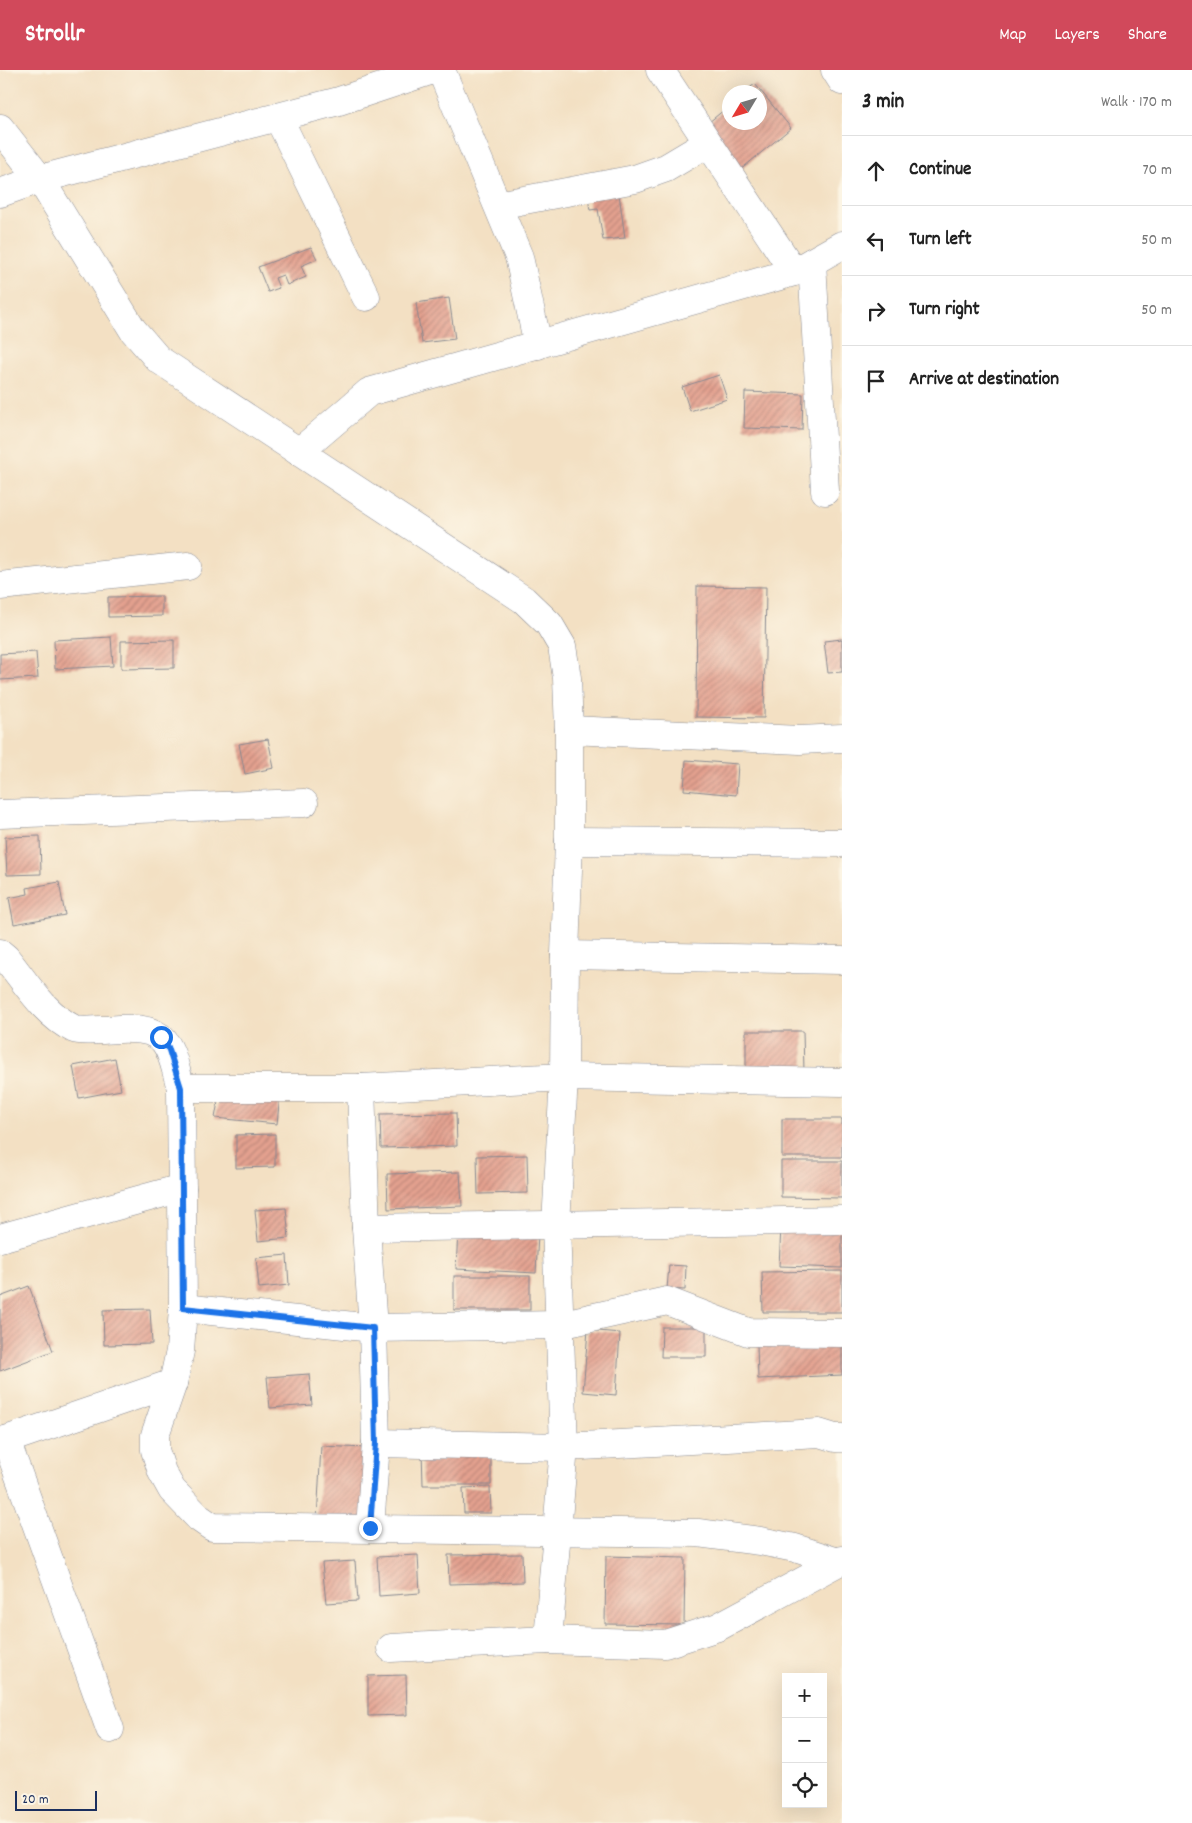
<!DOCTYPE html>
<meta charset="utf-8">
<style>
:root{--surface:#fff;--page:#f6f6f6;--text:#222;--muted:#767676;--line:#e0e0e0;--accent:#d1495b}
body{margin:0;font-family:Dekko,sans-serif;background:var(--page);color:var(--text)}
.controls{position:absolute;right:15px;bottom:15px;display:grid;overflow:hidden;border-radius:0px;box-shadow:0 5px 20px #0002}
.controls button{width:45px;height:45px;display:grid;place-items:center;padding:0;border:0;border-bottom:1px solid var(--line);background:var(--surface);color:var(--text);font:25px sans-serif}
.compass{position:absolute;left:722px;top:15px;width:45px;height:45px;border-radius:50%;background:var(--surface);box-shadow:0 5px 20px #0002;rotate:232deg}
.scale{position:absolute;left:15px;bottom:12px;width:82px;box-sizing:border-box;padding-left:5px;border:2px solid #1b2f5e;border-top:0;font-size:14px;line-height:18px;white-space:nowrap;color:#1b2f5e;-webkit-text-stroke:4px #fcf5e5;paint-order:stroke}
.stop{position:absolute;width:15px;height:15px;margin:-11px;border:4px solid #1a73e8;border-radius:50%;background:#fff}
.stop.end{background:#1a73e8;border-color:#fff;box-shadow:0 1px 5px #0008}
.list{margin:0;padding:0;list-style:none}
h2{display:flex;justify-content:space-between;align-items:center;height:65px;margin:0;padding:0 20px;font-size:21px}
h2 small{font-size:16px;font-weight:400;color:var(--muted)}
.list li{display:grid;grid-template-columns:32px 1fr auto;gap:15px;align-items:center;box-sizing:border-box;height:70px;padding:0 20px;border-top:1px solid var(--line)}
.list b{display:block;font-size:19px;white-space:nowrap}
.list em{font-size:16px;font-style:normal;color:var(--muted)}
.icon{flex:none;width:28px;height:28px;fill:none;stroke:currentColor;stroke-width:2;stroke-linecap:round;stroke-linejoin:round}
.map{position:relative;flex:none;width:842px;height:1753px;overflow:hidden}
header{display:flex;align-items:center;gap:30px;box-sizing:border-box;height:70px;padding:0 25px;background:var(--accent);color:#fff}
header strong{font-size:24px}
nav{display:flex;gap:28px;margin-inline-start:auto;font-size:18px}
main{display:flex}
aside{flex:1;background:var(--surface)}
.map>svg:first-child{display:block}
.building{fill:url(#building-hatch)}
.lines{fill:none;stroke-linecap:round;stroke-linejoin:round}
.minor-casing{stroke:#878890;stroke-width:29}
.minor{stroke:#fff;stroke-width:28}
.route{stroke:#1a73e8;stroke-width:6}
</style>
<header>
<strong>Strollr</strong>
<nav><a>Map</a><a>Layers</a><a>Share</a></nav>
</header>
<main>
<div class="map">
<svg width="842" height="1753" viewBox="0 0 842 1753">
<defs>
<pattern id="building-hatch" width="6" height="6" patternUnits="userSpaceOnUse" patternTransform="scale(1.25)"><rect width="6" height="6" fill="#e4a18f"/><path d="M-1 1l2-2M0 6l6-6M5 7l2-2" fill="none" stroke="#b88478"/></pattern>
</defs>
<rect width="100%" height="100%" fill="#fcf5e5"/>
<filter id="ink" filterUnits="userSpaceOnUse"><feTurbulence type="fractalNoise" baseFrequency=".02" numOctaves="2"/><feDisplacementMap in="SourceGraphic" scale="10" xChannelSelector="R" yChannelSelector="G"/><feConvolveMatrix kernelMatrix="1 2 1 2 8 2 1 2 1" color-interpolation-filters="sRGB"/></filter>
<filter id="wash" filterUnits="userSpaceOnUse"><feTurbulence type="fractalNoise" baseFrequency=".0096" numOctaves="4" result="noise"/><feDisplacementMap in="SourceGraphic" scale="20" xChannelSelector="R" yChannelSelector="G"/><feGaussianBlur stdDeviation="1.12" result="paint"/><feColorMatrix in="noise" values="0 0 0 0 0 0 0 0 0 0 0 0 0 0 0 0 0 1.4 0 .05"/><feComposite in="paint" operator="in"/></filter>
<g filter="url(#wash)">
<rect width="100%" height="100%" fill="#f3e0c3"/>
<g id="blocks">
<g class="building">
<polygon points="755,14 791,58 739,101 703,57 730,35 730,52 760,52 760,22 744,22"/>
<polygon points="619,124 625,168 603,170 598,139 590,140 588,128"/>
<polygon points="311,177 317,189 301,196 306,207 287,215 283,205 275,208 279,218 268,222 258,197"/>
<polygon points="449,228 455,269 422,273 416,233"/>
<polygon points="719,305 727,329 690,341 682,317"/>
<polygon points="745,322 803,324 802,360 744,358"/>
<polygon points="697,516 766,517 764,648 696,647"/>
<polygon points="162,526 162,546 108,547 108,527"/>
<polygon points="111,567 113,596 55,599 54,570"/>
<polygon points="842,569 842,602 828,603 824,571"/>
<polygon points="174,570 174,598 121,599 121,571"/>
<polygon points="36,582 38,608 0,610 0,584"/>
<polygon points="268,669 274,698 245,704 239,674"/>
<polygon points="686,690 738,694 736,725 684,720"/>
<polygon points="40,766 41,804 7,805 5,767"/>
<polygon points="59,812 65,845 14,854 9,828 28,824 27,818"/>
<polygon points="746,961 803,961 804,1002 746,1002"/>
<polygon points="115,988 121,1020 79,1028 73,996"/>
<polygon points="220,1021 280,1024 277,1054 215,1048"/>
<polygon points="456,1043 457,1076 381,1078 380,1044"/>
<rect x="782" y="1049" width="60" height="38"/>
<polygon points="275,1064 275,1097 236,1098 236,1065"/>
<polygon points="527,1085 528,1123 478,1124 477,1086"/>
<polygon points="781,1091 842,1091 842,1128 781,1127"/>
<polygon points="460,1102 462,1136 388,1139 387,1104"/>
<polygon points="286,1138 289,1168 258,1171 255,1140"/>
<polygon points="781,1157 842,1159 842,1198 779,1196"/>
<polygon points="458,1161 538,1164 536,1203 456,1199"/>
<polygon points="287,1185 289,1215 259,1218 256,1188"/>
<polygon points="669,1195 686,1196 685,1220 667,1219"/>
<polygon points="842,1201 842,1242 763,1242 762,1202"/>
<rect x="454" y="1206" width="76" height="34"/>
<polygon points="29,1216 53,1281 0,1301 0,1227"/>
<polygon points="150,1239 152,1274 104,1275 103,1240"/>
<polygon points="662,1257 706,1257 706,1287 661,1287"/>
<polygon points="588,1260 620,1263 616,1325 583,1322"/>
<polygon points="842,1271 842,1305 758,1309 757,1274"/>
<polygon points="309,1304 312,1335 270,1338 267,1307"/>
<polygon points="321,1376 366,1378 363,1453 317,1450"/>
<polygon points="491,1379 491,1415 423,1415 422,1380"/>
<polygon points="490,1417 491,1443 464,1443 463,1418"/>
<polygon points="522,1484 523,1512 449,1514 448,1485"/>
<polygon points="418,1485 420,1523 379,1526 377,1487"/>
<polygon points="606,1486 685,1488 684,1555 605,1554"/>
<polygon points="355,1491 358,1531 326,1533 322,1493"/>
<polygon points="406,1605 407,1645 368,1646 368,1606"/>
</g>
</g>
</g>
<g filter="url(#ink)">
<use href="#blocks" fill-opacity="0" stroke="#878890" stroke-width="1"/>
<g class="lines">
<defs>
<g id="minor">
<polyline points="441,0 519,187 538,275"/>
<polyline points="660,0 794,202"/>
<polyline points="835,0 842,11"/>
<polyline points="278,47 366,227"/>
<polyline points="0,58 40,109 133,260 158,289 524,530 549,554 562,576 567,608 569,660 569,771 565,885 564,1007 556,1155 564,1377 548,1570"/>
<polyline points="0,123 40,109 339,31 433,0"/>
<polyline points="498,135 635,109 666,98 708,73"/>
<polyline points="812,192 825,421"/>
<polyline points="299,382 369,322 794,202 842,175"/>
<polyline points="0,516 188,496"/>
<polyline points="569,660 800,670 842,668"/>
<polyline points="0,744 304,733"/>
<polyline points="569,771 842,773"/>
<path d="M0,883L6,888C26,913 45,945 74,959C81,962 93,960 101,960C111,960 121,958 131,959C172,959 171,986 181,1018H361L564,1007L842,1012"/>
<polyline points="565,885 842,890"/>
<polyline points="181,1018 183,1238 180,1281 173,1313 155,1365 155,1380 162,1402 172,1420 199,1448 212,1457 698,1463 760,1471 795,1478 838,1492"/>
<polyline points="361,1018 366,1158 373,1258 376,1373 370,1458"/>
<polyline points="366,1158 842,1150"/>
<polyline points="0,1168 182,1118"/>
<polyline points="183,1238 373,1258 559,1255 667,1231 748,1262 842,1263"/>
<polyline points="6,1370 110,1659"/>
<polyline points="0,1372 173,1313"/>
<polyline points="376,1373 564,1377 819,1363 835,1368 842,1368"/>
<polyline points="391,1578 548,1570 665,1574 718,1557 842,1490"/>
</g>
</defs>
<use href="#minor" class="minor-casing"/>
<use href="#minor" class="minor"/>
</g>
</g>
<g class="lines" filter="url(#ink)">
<polyline class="route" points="161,967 168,977 181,1018 183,1238 373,1258 376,1373 370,1458"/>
</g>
</svg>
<div class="controls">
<button>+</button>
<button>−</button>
<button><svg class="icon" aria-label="locate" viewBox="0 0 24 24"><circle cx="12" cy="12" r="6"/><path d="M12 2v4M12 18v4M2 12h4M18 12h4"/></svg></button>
</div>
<svg class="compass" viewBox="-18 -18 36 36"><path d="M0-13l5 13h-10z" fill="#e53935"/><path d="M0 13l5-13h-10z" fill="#767676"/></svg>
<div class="scale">20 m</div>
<div class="stop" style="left:161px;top:967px"></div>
<div class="stop end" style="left:370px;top:1458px"></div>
</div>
<aside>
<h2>3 min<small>Walk · 170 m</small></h2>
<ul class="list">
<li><svg class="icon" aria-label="ahead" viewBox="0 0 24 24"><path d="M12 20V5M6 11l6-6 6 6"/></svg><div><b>Continue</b></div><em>70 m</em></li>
<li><svg class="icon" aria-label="left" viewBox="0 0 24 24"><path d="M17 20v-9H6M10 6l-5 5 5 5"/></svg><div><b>Turn left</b></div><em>50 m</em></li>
<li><svg class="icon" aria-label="right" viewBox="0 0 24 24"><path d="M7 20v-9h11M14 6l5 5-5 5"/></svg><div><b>Turn right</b></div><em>50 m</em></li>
<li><svg class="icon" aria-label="arrive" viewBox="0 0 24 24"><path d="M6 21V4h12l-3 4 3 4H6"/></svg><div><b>Arrive at destination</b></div></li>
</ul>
</aside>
</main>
